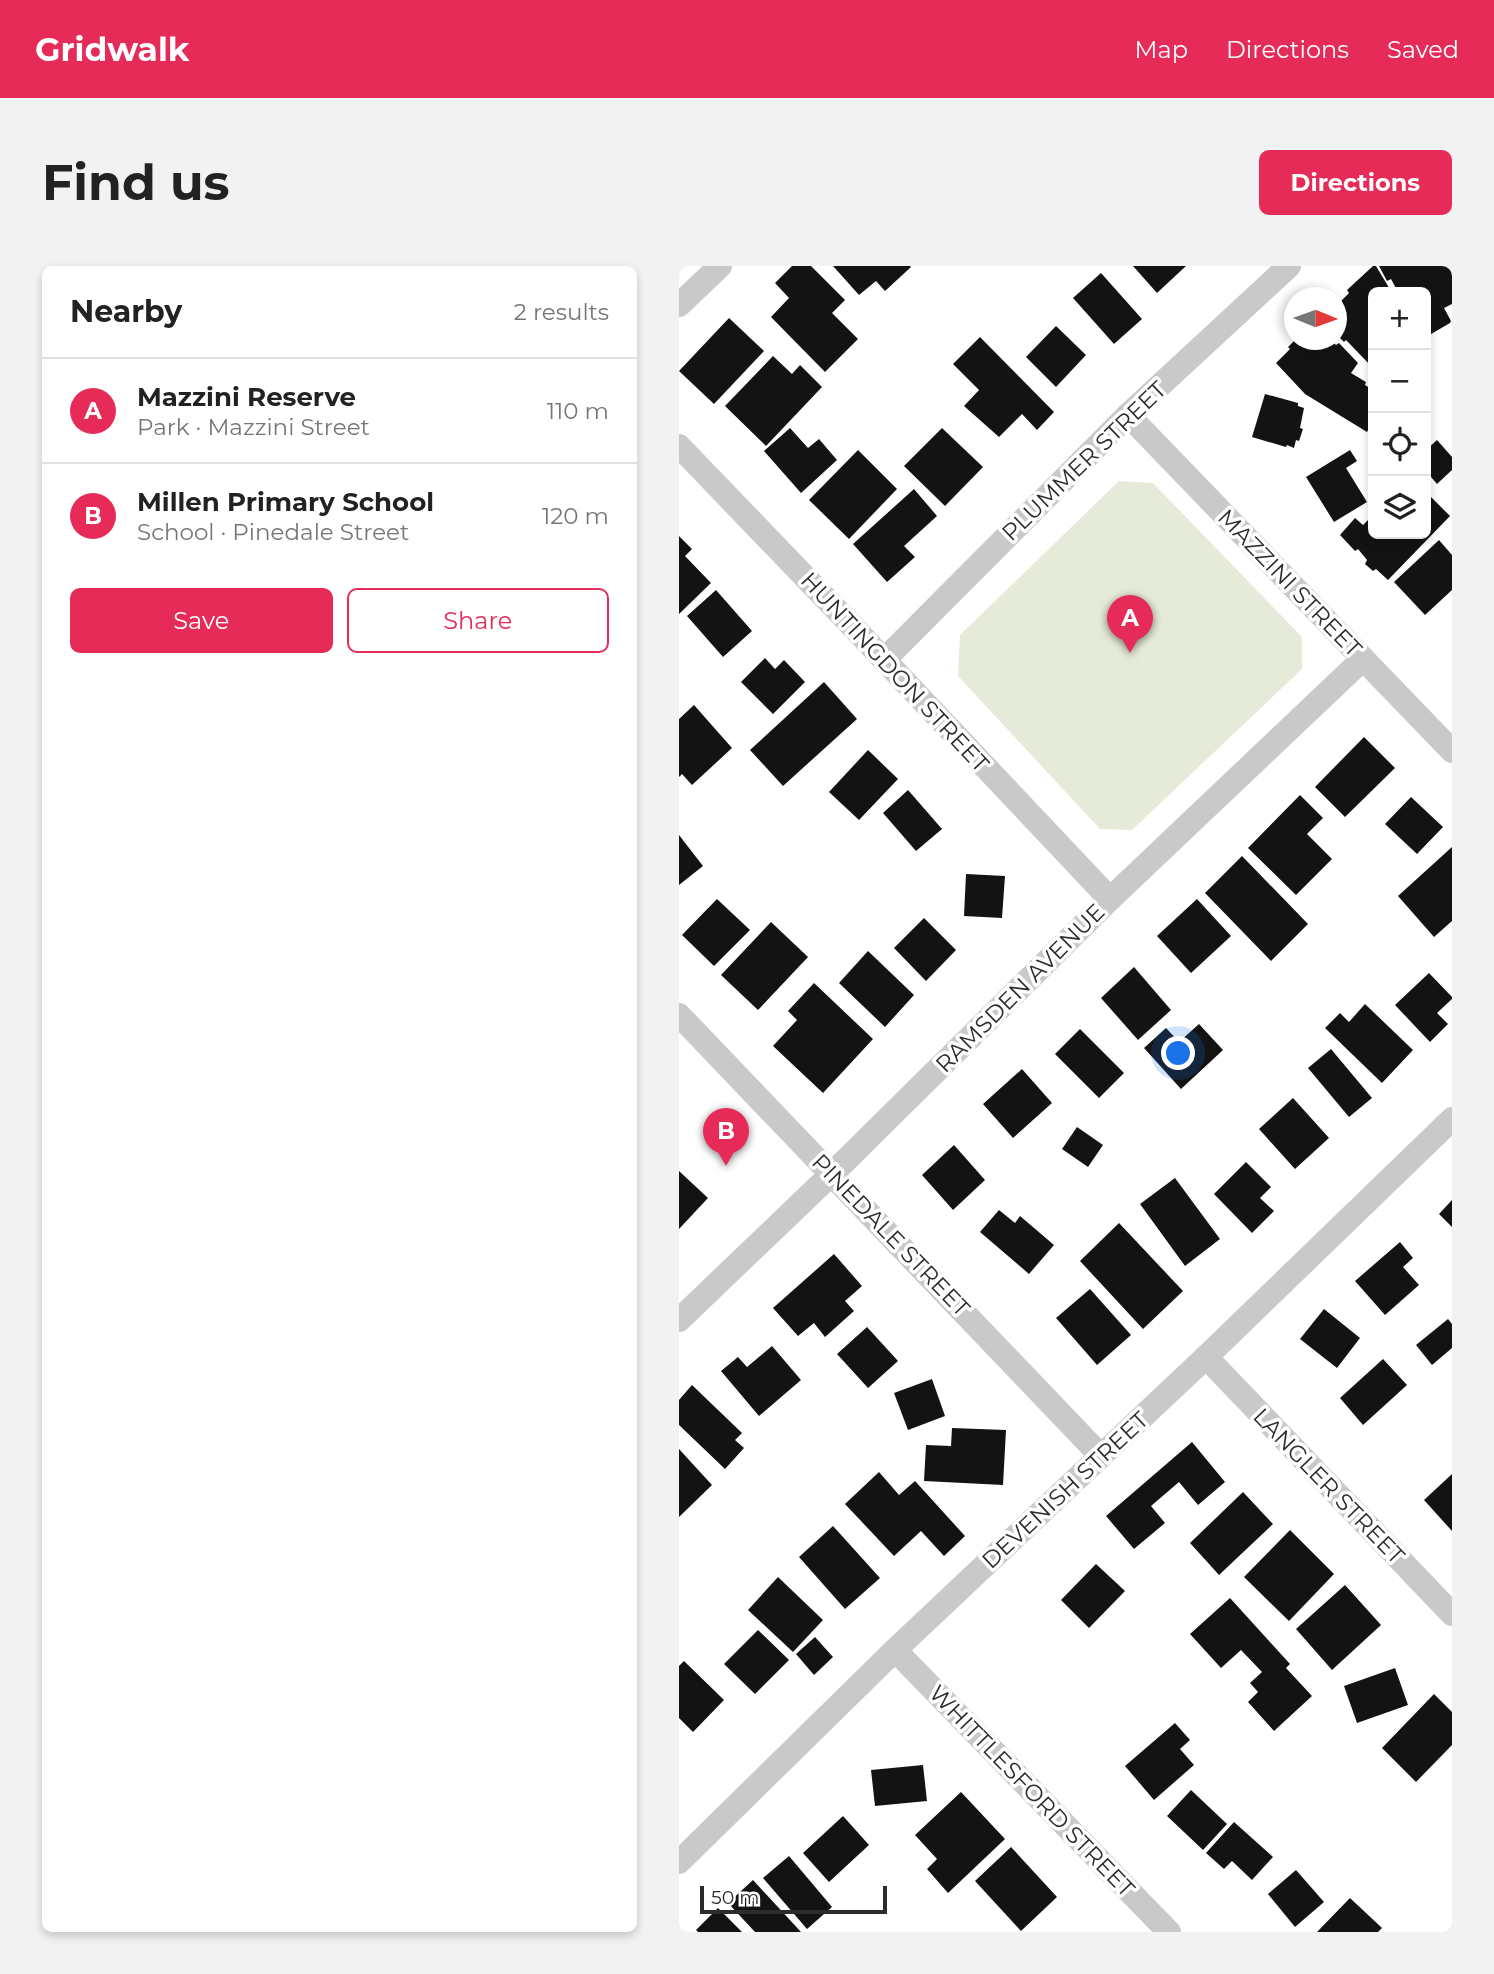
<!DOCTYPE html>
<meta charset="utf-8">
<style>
:root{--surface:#fff;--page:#f2f2f2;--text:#222;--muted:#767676;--line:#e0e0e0;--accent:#e62b58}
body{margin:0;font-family:Montserrat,sans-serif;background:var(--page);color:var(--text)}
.controls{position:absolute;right:21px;top:21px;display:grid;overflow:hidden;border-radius:10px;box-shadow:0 4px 10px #0003}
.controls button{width:63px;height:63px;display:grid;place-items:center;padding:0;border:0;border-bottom:2px solid var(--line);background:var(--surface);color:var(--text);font:35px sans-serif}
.compass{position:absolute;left:605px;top:21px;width:63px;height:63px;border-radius:50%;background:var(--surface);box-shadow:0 4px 10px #0003;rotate:91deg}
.scale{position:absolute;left:21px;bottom:18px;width:187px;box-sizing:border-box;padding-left:7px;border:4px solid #2c2c2c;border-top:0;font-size:19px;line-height:24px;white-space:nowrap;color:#2c2c2c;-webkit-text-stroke:5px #fff;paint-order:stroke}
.you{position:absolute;left:500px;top:788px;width:24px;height:24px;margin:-18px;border:5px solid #fff;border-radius:50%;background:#1a73e8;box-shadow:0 0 0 10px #1a73e833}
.badge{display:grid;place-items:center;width:46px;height:46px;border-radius:50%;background:var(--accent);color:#fff;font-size:23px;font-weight:700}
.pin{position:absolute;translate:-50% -58px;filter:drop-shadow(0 2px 4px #0008)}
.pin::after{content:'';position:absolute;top:37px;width:24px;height:21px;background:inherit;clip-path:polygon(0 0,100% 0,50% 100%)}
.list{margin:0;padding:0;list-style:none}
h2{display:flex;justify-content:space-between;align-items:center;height:91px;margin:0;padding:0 28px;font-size:30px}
h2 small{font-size:23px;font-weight:400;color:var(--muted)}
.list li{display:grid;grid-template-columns:46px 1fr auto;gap:21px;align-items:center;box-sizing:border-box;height:105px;padding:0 28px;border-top:2px solid var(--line)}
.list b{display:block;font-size:26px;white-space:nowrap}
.list p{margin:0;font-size:23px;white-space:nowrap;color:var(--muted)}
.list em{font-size:23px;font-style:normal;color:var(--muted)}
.actions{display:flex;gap:14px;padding:21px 28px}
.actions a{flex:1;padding:16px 0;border:2px solid var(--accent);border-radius:10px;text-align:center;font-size:24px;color:var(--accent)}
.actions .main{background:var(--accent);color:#fff}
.icon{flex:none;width:38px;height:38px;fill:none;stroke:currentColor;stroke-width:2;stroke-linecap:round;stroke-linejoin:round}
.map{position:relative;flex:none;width:773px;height:1666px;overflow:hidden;border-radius:10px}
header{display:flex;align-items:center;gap:42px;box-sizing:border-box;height:98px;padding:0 35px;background:var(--accent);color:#fff}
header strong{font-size:33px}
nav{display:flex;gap:38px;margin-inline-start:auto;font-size:24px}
.intro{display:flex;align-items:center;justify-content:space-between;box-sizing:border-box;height:168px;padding:0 42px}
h1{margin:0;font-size:49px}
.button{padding:18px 32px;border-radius:10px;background:var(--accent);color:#fff;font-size:24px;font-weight:700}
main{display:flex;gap:42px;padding:0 42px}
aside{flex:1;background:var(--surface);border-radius:10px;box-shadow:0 4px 10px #0003}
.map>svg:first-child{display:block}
.green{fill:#e5ead9}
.building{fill:#131313}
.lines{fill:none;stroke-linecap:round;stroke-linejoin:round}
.street{stroke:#c9c9c9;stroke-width:24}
.labels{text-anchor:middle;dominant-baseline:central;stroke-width:7;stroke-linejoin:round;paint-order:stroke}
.street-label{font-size:23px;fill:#2c2c2c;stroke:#fff}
</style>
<header>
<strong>Gridwalk</strong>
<nav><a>Map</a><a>Directions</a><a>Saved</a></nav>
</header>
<div class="intro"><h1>Find us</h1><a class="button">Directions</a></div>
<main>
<aside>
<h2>Nearby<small>2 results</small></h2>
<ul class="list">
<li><span class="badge">A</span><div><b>Mazzini Reserve</b><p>Park · Mazzini Street</p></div><em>110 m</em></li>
<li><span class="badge">B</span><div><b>Millen Primary School</b><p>School · Pinedale Street</p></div><em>120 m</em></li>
</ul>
<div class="actions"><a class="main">Save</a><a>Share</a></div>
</aside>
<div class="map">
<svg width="773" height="1666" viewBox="0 0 773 1666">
<rect width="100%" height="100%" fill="#fff"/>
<polygon class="green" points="440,215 474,217 623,371 623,403 453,564 421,563 279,410 281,369"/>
<g class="building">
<polygon points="113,0 132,0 166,34 153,47 179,73 146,106 92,51 110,32 96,17"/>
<polygon points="154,0 231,0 232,1 206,25 197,15 180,29"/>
<polygon points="454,0 507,0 478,27"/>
<polygon points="694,0 697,0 712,25 694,26 694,102 667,74 665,76 657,68 657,40 670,27 668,24"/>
<polygon points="700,0 771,0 773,4 773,38 765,42 772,55 771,57 747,71 747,26 719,26 712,13 708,15"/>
<polygon points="422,7 463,53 435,78 394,32"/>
<polygon points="50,52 85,85 35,138 0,105"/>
<polygon points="377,60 407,89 377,121 347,91"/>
<polygon points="301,71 375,146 358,164 343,148 320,171 285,140 300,124 274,98"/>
<polygon points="621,74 652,74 657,79 660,77 679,97 672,107 687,116 686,119 694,124 694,155 688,166 626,128 597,97 611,83 609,81 615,75 617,77"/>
<polygon points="94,90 113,108 121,99 143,121 87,180 46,140"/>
<polygon points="586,128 619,137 619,140 625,142 621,162 624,163 620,175 617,174 615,182 608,179 607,181 573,171"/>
<polygon points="111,162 129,182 140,173 158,194 122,227 85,185"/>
<polygon points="263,162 304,201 266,240 225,200"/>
<polygon points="758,174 773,191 773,204 758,218 747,205 747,184"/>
<polygon points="179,184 218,223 170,273 130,234"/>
<polygon points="671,184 678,195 667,202 688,236 655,256 627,211"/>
<polygon points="235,223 258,250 225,280 236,291 208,316 174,278"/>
<polygon points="747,226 771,250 709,314 697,303 694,305 686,298 688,294 679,283 676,285 661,269 676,252 684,259 694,249 694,268 747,268"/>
<polygon points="0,270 13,283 6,290 32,317 0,348"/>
<polygon points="760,274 773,289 773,324 746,349 715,316"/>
<polygon points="37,324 73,365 44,391 8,350"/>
<polygon points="86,392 96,403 105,394 126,416 94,448 62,416"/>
<polygon points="145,416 178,453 104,520 71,484"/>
<polygon points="15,439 53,482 13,519 3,508 0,511 0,453"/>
<polygon points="685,471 716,502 666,551 636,521"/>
<polygon points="189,484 219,513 180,554 150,526"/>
<polygon points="229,524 263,563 237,585 204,547"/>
<polygon points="621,529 644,552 628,568 653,593 617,629 569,582"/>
<polygon points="732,531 764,561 738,588 706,558"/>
<polygon points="0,569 24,600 0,619"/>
<polygon points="773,581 773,655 755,671 719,630"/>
<polygon points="563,590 629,658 592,695 526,627"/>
<polygon points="287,608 326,610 323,652 285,650"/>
<polygon points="38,633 71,664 35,700 3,669"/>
<polygon points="518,633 552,670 512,707 478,670"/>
<polygon points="245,652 277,684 247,715 215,682"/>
<polygon points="92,656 129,691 79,744 42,709"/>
<polygon points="189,685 235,729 206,761 160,717"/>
<polygon points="455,701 492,744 459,774 422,732"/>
<polygon points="750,707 773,731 773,733 758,747 769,758 751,776 716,739"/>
<polygon points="135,717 194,773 144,827 94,780 118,754 109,745"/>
<polygon points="686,738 734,784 703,817 646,762 661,747 670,756"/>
<polygon points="520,758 544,784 502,823 465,782 487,762 500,776"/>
<polygon points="401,763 445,807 420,832 376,788"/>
<polygon points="652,783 693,832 670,851 629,802"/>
<polygon points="343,803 373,837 334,872 304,838"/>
<polygon points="614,832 650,872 616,903 580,863"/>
<polygon points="398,861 424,879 409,901 383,883"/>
<polygon points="275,879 306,914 274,944 243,909"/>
<polygon points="567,896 592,921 581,932 595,945 573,967 535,928"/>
<polygon points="0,905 29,932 0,963"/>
<polygon points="496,912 541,973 506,1000 461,938"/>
<polygon points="773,934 773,961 760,948"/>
<polygon points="320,944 336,957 341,950 375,979 350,1008 301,966"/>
<polygon points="440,957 504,1025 464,1063 401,995"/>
<polygon points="721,976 734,992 724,1001 740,1019 706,1049 676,1015"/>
<polygon points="155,988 183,1020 166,1035 175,1045 146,1071 135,1057 119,1070 94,1042"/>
<polygon points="411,1023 452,1069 418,1099 377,1052"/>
<polygon points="645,1043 681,1072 658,1102 621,1073"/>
<polygon points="769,1053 773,1058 773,1082 753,1099 737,1079"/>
<polygon points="188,1061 219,1095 189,1122 158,1088"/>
<polygon points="93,1080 122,1114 80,1150 42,1105 59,1091 68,1101"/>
<polygon points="704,1093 728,1119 684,1159 661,1132"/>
<polygon points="253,1113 266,1150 229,1164 215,1127"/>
<polygon points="13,1119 63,1167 56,1174 65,1182 46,1203 0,1159 0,1134"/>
<polygon points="273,1162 327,1164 324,1219 245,1215 247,1179 272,1180"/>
<polygon points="513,1176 546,1216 519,1239 500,1216 472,1240 486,1257 455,1283 427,1250"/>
<polygon points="0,1183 33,1219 0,1251"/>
<polygon points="200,1206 220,1229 236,1215 286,1270 265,1290 242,1265 215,1290 166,1238"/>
<polygon points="773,1208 773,1265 745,1234"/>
<polygon points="564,1226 594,1258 540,1309 511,1277"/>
<polygon points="154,1260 201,1312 166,1343 120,1291"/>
<polygon points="611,1264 655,1308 610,1355 565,1311"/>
<polygon points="417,1298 446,1325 410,1362 382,1334"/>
<polygon points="99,1311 144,1354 114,1386 69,1344"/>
<polygon points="666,1319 702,1359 653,1404 617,1363"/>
<polygon points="551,1332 611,1398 607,1402 633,1430 595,1465 569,1436 579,1426 571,1417 583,1406 562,1384 542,1402 511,1368"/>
<polygon points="79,1364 110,1394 76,1428 45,1398"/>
<polygon points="136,1371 154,1391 135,1409 117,1388"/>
<polygon points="5,1395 45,1434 14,1466 0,1452 0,1400"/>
<polygon points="716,1402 729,1439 678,1457 665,1420"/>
<polygon points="755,1428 773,1446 773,1479 737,1516 703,1482"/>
<polygon points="496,1457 511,1474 501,1483 515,1499 475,1534 446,1500"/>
<polygon points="244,1499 248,1535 196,1540 192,1504"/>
<polygon points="512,1524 548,1558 524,1584 488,1550"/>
<polygon points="282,1526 326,1573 269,1627 248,1603 258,1593 236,1569"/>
<polygon points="164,1550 190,1579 150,1616 124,1587"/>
<polygon points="555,1556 594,1591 573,1614 553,1595 545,1603 527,1587"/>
<polygon points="332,1581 378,1631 342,1665 296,1615"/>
<polygon points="110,1590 153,1641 128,1663 84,1612"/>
<polygon points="617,1604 645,1636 616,1661 589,1628"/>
<polygon points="74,1614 122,1666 76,1666 49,1637"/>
<polygon points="671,1632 703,1662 699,1666 638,1666"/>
<polygon points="39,1642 63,1666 19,1666 17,1664"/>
</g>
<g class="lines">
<g class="street">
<polyline points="0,39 41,0"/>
<polyline points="449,149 773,485"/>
<polyline points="0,180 177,364 431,633"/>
<polyline points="205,394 449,149 610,0"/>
<polyline points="0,749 422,1190"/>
<polyline points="0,1054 165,896 431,633 684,393"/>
<polyline points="527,1091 773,1348"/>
<polyline points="216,1384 490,1666"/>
<polyline points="0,1596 216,1384 527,1091 773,853"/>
</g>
</g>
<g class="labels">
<g class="street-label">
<text transform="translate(405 195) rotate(-44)">PLUMMER STREET</text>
<text transform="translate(611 317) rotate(46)">MAZZINI STREET</text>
<text transform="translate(216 406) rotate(47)">HUNTINGDON STREET</text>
<text transform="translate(341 722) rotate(-45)">RAMSDEN AVENUE</text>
<text transform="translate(212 969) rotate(46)">PINEDALE STREET</text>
<text transform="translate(650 1220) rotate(46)">LANGLER STREET</text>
<text transform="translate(386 1224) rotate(-43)">DEVENISH STREET</text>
<text transform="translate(353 1525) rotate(46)">WHITTLESFORD STREET</text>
</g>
</g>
</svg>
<div class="controls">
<button>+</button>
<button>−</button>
<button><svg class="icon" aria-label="locate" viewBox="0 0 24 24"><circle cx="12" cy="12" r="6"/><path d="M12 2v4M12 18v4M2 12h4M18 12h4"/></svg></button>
<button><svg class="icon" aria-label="layers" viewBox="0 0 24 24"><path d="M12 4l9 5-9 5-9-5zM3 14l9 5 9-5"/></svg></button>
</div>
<svg class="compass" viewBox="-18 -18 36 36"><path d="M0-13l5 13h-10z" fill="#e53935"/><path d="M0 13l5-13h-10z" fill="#767676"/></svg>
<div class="scale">50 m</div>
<div class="you"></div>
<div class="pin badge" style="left:451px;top:387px">A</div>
<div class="pin badge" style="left:47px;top:900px">B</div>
</div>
</main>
